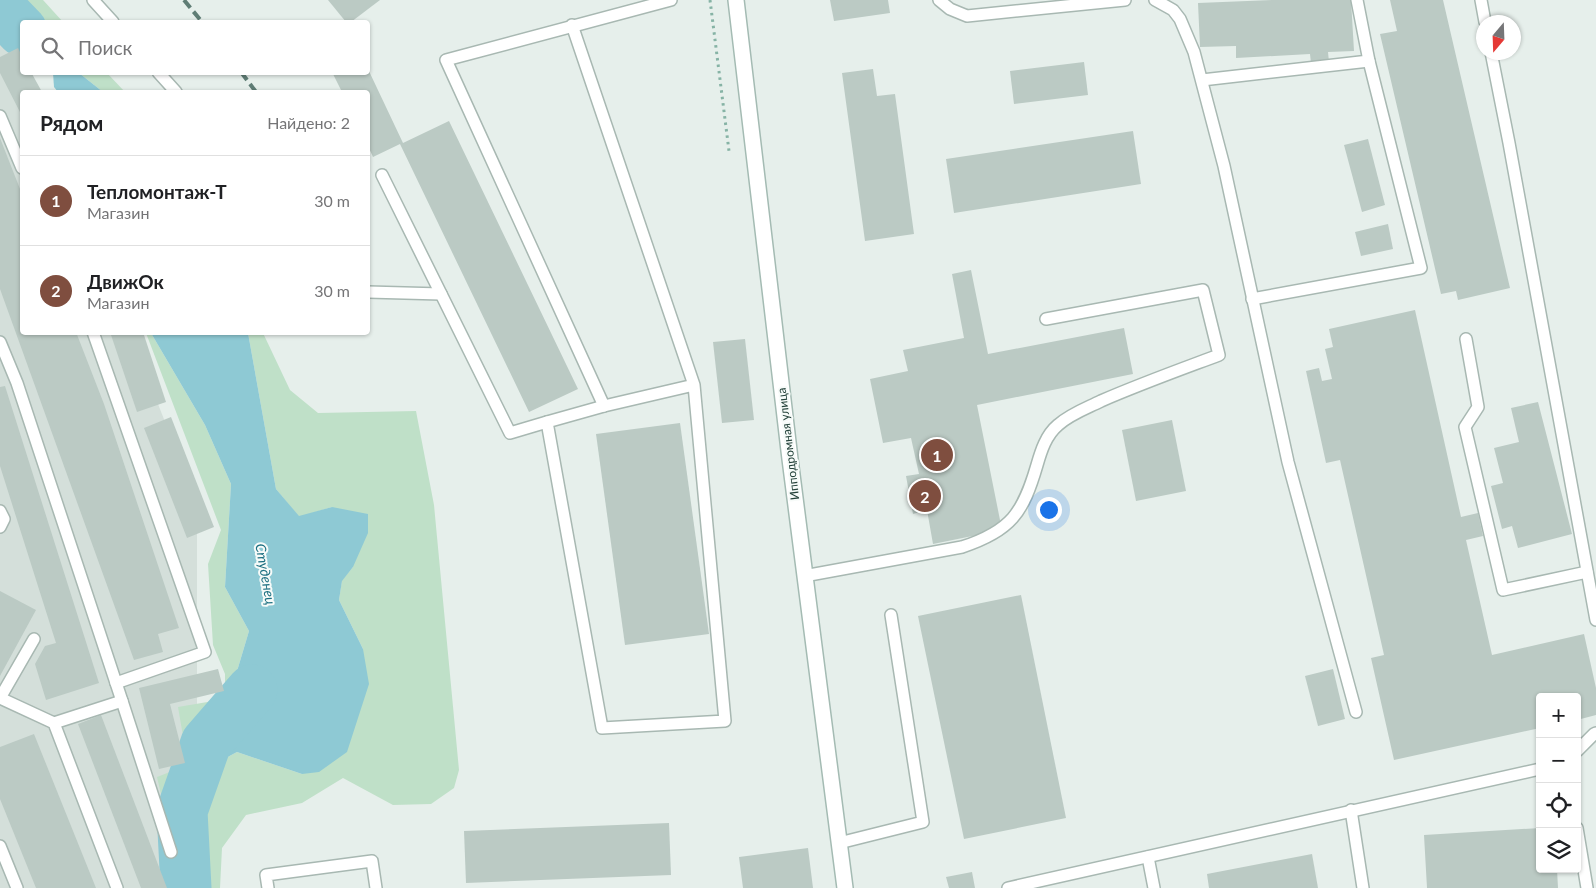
<!DOCTYPE html>
<html lang="ru">
<meta charset="utf-8">
<style>
:root{--surface:#fff;--page:#f6f6f6;--text:#202124;--muted:#757577;--line:#e0e0e0;--accent:#7f4e3f}
body{margin:0;font-family:Lato,sans-serif;background:var(--page);color:var(--text)}
.controls{position:absolute;right:15px;bottom:15px;display:grid;overflow:hidden;border-radius:5px;box-shadow:0 1px 4px #0004}
.controls button{width:45px;height:45px;display:grid;place-items:center;padding:0;border:0;border-bottom:1px solid var(--line);background:var(--surface);color:var(--text);font:25px sans-serif}
.compass{position:absolute;left:1476px;top:15px;width:45px;height:45px;border-radius:50%;background:var(--surface);box-shadow:0 1px 4px #0004;rotate:199deg}
.you{position:absolute;left:1048px;top:509px;width:18px;height:18px;margin:-12px;border:4px solid #fff;border-radius:50%;background:#1a73e8;box-shadow:0 0 0 8px #1a73e833}
.badge{display:grid;place-items:center;width:32px;height:32px;border-radius:50%;background:var(--accent);color:#fff;font-size:16px;font-weight:700}
.pin{position:absolute;translate:-50% -50%;border:2px solid #fff;box-shadow:0 1px 5px #0006}
.list{margin:0;padding:0;list-style:none}
h2{display:flex;justify-content:space-between;align-items:center;height:65px;margin:0;padding:0 20px;font-size:21px}
h2 small{font-size:16px;font-weight:400;color:var(--muted)}
.list li{display:grid;grid-template-columns:32px 1fr auto;gap:15px;align-items:center;box-sizing:border-box;height:90px;padding:0 20px;border-top:1px solid var(--line)}
.list b{display:block;font-size:19px;white-space:nowrap}
.list p{margin:0;font-size:16px;white-space:nowrap;color:var(--muted)}
.list em{font-size:16px;font-style:normal;color:var(--muted)}
.icon{flex:none;width:28px;height:28px;fill:none;stroke:currentColor;stroke-width:2;stroke-linecap:round;stroke-linejoin:round}
.map{position:relative;flex:none;width:1596px;height:888px;overflow:hidden}
.search{position:absolute;background:var(--surface);box-shadow:0 1px 4px #0004;left:20px;top:20px;width:350px;height:55px;display:flex;align-items:center;gap:12px;box-sizing:border-box;padding:0 18px;border-radius:5px;color:var(--muted);font-size:19px}
.panel{position:absolute;background:var(--surface);box-shadow:0 1px 4px #0004;left:20px;top:90px;width:350px;height:245px;border-radius:5px}
.map>svg:first-child{display:block}
.built{fill:#d4dfda}
.green{fill:#bfe0c8}
.water{fill:#8ec9d4}
.lines{fill:none;stroke-linecap:round;stroke-linejoin:round}
.river{stroke:#8ec9d4;stroke-width:51}
.building{fill:#bbcac4}
.service-casing{stroke:#a8b8b2;stroke-width:14}
.secondary-casing{stroke:#a4bbb3;stroke-width:18}
.path{stroke:#86b3a5;stroke-width:3;stroke-dasharray:2.5 4;stroke-linecap:butt}
.service{stroke:#fff;stroke-width:11}
.secondary{stroke:#fff;stroke-width:15}
.rail{stroke:#5f7d75;stroke-width:4;stroke-dasharray:10 5;stroke-linecap:butt}
.labels{text-anchor:middle;dominant-baseline:central;stroke-width:4;stroke-linejoin:round;paint-order:stroke}
.street-label{font-size:12px;fill:#24423a;stroke:#f7fbf9}
.water-label{font-size:14px;font-style:italic;fill:#1c6f80;stroke:#f7fbf9}
</style>
<div class="map">
<svg width="1596" height="888" viewBox="0 0 1596 888">
<rect width="100%" height="100%" fill="#e6efeb"/>
<polygon class="built" points="0,27 15,38 22,56 22,72 29,73 37,92 22,92 22,332 130,333 197,503 197,708 207,888 0,888"/>
<g class="green">
<polygon points="0,0 43,0 63,22 22,22 22,39 20,34 0,20"/>
<polygon points="79,73 107,73 125,92 103,92"/>
<polygon points="146,333 151,333 205,425 231,484 225,587 249,631 229,698 206,743 222,760 237,752 302,774 363,649 339,600 342,580 353,567 332,507 299,517 276,489 248,333 263,333 290,390 318,413 416,411 434,505 459,770 454,788 431,804 393,805 343,778 302,803 246,815 222,848 220,888 176,888 177,863 157,777 188,765 178,707 225,699 225,674 213,645 208,564 221,530"/>
</g>
<g class="water">
<polygon points="53,73 79,73 103,92 58,92 54,87"/>
<polygon points="151,333 248,333 276,489 299,516 332,507 368,514 368,533 353,567 342,581 339,600 363,649 369,684 347,752 319,772 302,774 237,752 222,760 207,755 206,743 229,698 249,631 225,587 231,484 205,425"/>
</g>
<g class="lines">
<g class="river">
<polyline points="0,8 22,31"/>
<polyline points="186,888 182,811 206,743 252,690"/>
</g>
</g>
<g class="building">
<polygon points="328,0 380,0 351,22 346,22"/>
<polygon points="830,0 888,0 890,13 834,21"/>
<polygon points="1272,0 1351,0 1354,51 1328,52 1329,62 1311,63 1310,54 1236,58 1236,46 1200,47 1198,3"/>
<polygon points="1390,0 1443,0 1510,288 1458,300 1456,291 1441,294 1380,34 1397,31"/>
<polygon points="18,48 22,56 22,72 31,72 42,92 22,92 22,116 0,73 0,57"/>
<polygon points="1084,62 1088,95 1014,104 1010,71"/>
<polygon points="368,69 403,143 449,121 578,389 529,412 400,144 373,157 368,146 368,92 342,92 332,72 368,72"/>
<polygon points="873,69 877,96 895,94 914,234 865,241 842,73"/>
<polygon points="1133,131 1141,184 954,213 946,159"/>
<polygon points="0,138 22,194 22,332 76,332 104,404 179,628 158,634 163,652 134,660 0,289"/>
<polygon points="1368,139 1385,205 1362,212 1344,145"/>
<polygon points="1388,224 1393,249 1361,256 1355,232"/>
<polygon points="971,270 988,354 1124,328 1133,374 977,405 1002,530 933,544 927,510 913,514 906,476 919,474 911,438 883,443 870,379 908,371 903,350 964,338 952,274"/>
<polygon points="1415,310 1461,517 1478,513 1483,536 1466,540 1492,655 1584,634 1596,688 1596,715 1577,720 1577,697 1540,697 1540,728 1394,760 1371,658 1384,655 1340,460 1326,463 1306,371 1319,368 1322,381 1332,379 1325,349 1333,347 1329,329"/>
<polygon points="110,332 143,332 166,402 137,412"/>
<polygon points="745,339 754,420 722,423 713,342"/>
<polygon points="5,386 99,683 46,700 35,664 45,646 56,643 0,466 0,387"/>
<polygon points="1538,402 1572,534 1518,548 1512,526 1502,529 1491,486 1503,483 1494,448 1519,442 1511,408"/>
<polygon points="171,417 214,527 187,538 144,428"/>
<polygon points="1172,420 1186,491 1136,501 1122,430"/>
<polygon points="680,423 709,634 625,645 596,434"/>
<polygon points="0,591 36,610 0,676"/>
<polygon points="1021,595 1066,818 964,839 918,616"/>
<polygon points="218,669 224,691 170,704 185,763 159,769 139,688"/>
<polygon points="1333,669 1345,719 1318,726 1305,676"/>
<polygon points="101,715 167,888 141,888 78,724"/>
<polygon points="34,734 96,888 36,888 0,799 0,747"/>
<polygon points="669,823 671,875 466,883 464,831"/>
<polygon points="1540,828 1540,869 1557,869 1558,888 1427,888 1424,835"/>
<polygon points="808,848 813,888 743,888 739,857"/>
<polygon points="1312,854 1318,888 1209,888 1207,874"/>
<polygon points="972,872 975,888 949,888 946,877"/>
</g>
<g class="lines">
<defs>
<g id="service">
<polyline points="93,0 113,22"/>
<polyline points="939,0 950,9 967,16 1125,0"/>
<polyline points="1155,0 1173,10 1180,19 1194,52 1224,166 1288,462 1356,712"/>
<polyline points="1481,0 1485,22"/>
<polyline points="572,25 694,385 725,721 602,728 547,422 604,406 694,385"/>
<polyline points="1491,52 1509,143 1596,620"/>
<polyline points="158,72 176,92"/>
<polyline points="1202,80 1369,61 1357,0"/>
<polyline points="0,116 22,168"/>
<polyline points="382,175 510,433 547,422"/>
<polyline points="368,292 441,294"/>
<polyline points="1252,299 1421,268 1369,61"/>
<polyline points="93,332 205,652 116,683"/>
<polyline points="1466,339 1478,407 1465,427 1503,590 1587,572"/>
<polyline points="0,342 17,383 122,701 54,723"/>
<polyline points="604,406 446,60 671,0"/>
<polyline points="0,511 4,519 0,527"/>
<path d="M804,576L962,547C1011,531 1023,513 1037,465C1041,451 1046,435 1058,425C1070,414 1087,408 1101,401C1140,384 1179,370 1219,355L1203,290L1046,319"/>
<polyline points="0,698 54,723 117,888"/>
<polyline points="0,698 34,639"/>
<polyline points="122,701 171,852"/>
<polyline points="1577,751 1594,734 1596,733"/>
<polyline points="1351,810 1363,888"/>
<polyline points="1577,828 1587,888"/>
<polyline points="839,843 923,822 891,615"/>
<polyline points="0,846 17,888"/>
<polyline points="1148,857 1154,888"/>
<polyline points="268,888 266,875 372,861 376,888"/>
<polyline points="1008,888 1540,769"/>
</g>
<polyline id="secondary" points="736,0 790,459 845,888"/>
</defs>
<use href="#service" class="service-casing"/>
<use href="#secondary" class="secondary-casing"/>
<polyline class="path" points="710,0 729,151"/>
<use href="#service" class="service"/>
<use href="#secondary" class="secondary"/>
<g class="rail">
<polyline points="184,0 202,22"/>
<polyline points="241,72 256,92"/>
</g>
</g>
<g class="labels">
<g class="street-label">
<text transform="translate(788 444) rotate(-97)">Ипподромная улица</text>
</g>
<g class="water-label">
<text transform="translate(266 574) rotate(80)">Студенец</text>
</g>
</g>
</svg>
<div class="controls">
<button>+</button>
<button>−</button>
<button><svg class="icon" aria-label="locate" viewBox="0 0 24 24"><circle cx="12" cy="12" r="6"/><path d="M12 2v4M12 18v4M2 12h4M18 12h4"/></svg></button>
<button><svg class="icon" aria-label="layers" viewBox="0 0 24 24"><path d="M12 4l9 5-9 5-9-5zM3 14l9 5 9-5"/></svg></button>
</div>
<svg class="compass" viewBox="-18 -18 36 36"><path d="M0-13l5 13h-10z" fill="#e53935"/><path d="M0 13l5-13h-10z" fill="#757577"/></svg>
<div class="you"></div>
<div class="pin badge" style="left:937px;top:455px">1</div>
<div class="pin badge" style="left:925px;top:496px">2</div>
<div class="search"><svg class="icon" aria-label="search" viewBox="0 0 24 24"><circle cx="10" cy="10" r="6"/><path d="M15 15l6 6"/></svg>Поиск</div>
<section class="panel">
<h2>Рядом<small>Найдено: 2</small></h2>
<ul class="list">
<li><span class="badge">1</span><div><b>Тепломонтаж-Т</b><p>Магазин</p></div><em>30 m</em></li>
<li><span class="badge">2</span><div><b>ДвижОк</b><p>Магазин</p></div><em>30 m</em></li>
</ul>
</section>
</div>
